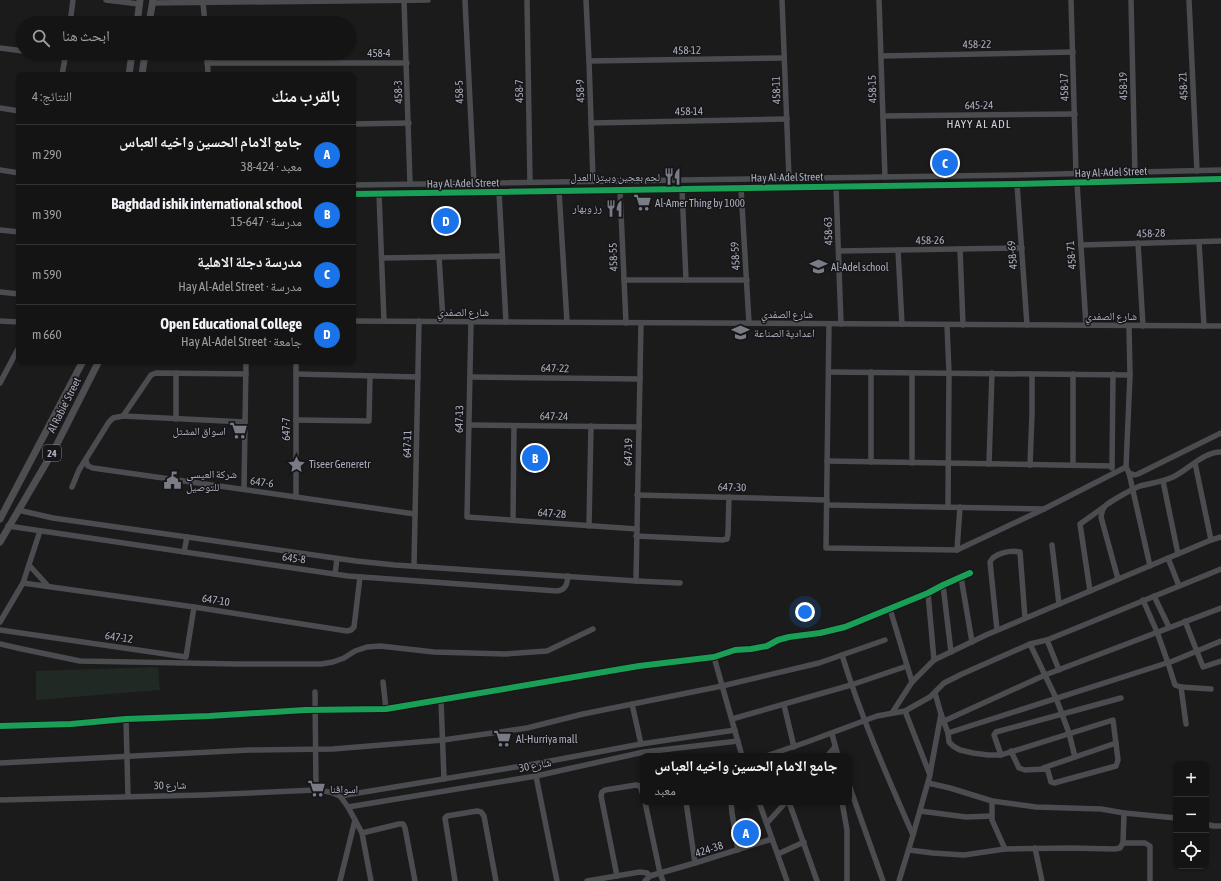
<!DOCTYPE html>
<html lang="ar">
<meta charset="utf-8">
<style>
:root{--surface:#141415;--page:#212122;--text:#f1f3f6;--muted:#9d9ea0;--line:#333334;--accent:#1a73e8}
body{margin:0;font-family:"Asap Condensed","Noto Naskh Arabic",sans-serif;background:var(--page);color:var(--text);direction:rtl}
.controls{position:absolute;right:12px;bottom:12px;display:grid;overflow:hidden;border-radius:8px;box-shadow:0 1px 3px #0004}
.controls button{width:36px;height:36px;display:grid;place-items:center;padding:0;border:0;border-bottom:1px solid var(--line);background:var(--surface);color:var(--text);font:20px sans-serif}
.you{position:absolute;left:805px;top:612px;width:14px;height:14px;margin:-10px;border:3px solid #fff;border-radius:50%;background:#1a73e8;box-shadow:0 0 0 6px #1a73e833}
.badge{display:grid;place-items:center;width:26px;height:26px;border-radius:50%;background:var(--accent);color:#fff;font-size:13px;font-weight:700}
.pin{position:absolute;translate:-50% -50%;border:2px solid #fff;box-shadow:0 1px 4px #0006}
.popup{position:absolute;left:640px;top:753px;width:212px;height:52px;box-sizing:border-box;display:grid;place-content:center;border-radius:8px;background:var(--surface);filter:drop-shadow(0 1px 3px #0005);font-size:13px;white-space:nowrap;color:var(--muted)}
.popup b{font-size:15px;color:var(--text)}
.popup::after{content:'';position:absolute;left:50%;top:100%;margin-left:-8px;border:8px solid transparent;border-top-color:var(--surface)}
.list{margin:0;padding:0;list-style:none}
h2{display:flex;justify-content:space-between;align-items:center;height:52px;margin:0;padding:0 16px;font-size:17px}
h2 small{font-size:13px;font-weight:400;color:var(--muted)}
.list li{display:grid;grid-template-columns:26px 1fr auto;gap:12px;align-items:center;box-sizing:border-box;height:60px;padding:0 16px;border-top:1px solid var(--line)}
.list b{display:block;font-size:15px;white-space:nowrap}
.list p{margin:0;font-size:13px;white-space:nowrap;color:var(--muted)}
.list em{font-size:13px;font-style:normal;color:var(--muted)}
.icon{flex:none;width:22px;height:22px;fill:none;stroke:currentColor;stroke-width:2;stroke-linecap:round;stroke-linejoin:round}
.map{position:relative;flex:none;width:1221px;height:881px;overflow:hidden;direction:ltr}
.search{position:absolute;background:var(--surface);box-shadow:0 1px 3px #0004;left:16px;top:16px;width:340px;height:44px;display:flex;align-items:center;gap:10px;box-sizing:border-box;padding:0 14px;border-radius:22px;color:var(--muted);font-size:15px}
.panel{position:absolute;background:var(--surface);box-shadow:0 1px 3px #0004;left:16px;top:72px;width:340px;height:292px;border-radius:8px;direction:rtl}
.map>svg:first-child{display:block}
.green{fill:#212924}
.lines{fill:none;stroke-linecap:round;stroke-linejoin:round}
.minor{stroke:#4b4c4f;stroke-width:5.5}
.major{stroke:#4e4e52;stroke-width:7}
.cycleway-casing{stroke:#161518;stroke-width:8}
.cycleway{stroke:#1a9f57;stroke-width:6}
.labels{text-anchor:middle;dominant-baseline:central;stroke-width:3;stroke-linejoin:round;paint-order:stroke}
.shield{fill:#161518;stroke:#7f818c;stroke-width:1}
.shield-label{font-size:10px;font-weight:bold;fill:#acafbd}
.street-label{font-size:11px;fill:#acafbd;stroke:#161518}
.poi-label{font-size:11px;fill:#acafbd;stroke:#161518;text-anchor:start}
.neighbourhood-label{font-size:12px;letter-spacing:1px;fill:#cecfd8;stroke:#161518}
</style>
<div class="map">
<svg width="1221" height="881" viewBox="0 0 1221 881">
<rect width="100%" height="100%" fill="#1b1b1c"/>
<polygon class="green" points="158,667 160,690 36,700 36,671"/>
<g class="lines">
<g class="minor">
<polyline points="106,0 139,4"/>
<polyline points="404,0 410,184"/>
<polyline points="465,0 474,183"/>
<polyline points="527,0 530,182"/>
<polyline points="586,0 589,61 593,180"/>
<polyline points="782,0 789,178"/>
<polyline points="879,0 885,177"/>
<polyline points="1071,0 1076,174"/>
<polyline points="1131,0 1135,173"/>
<polyline points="1189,0 1197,171"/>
<polyline points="152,3 428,0"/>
<polyline points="203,3 205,23"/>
<polyline points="70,23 73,0"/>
<polyline points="0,48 23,51"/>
<polyline points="41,53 65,56"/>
<polyline points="207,53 208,75"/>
<polyline points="881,56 1073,52"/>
<polyline points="589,61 784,58"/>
<polyline points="207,63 407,63"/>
<polyline points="62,75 66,53"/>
<polyline points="0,108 19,111"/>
<polyline points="883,116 1075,114"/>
<polyline points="591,123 787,119"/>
<polyline points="353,124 409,123"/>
<polyline points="0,170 19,173"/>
<polyline points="1077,183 1086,325"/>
<polyline points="1017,184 1027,325"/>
<polyline points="353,185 1017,175 1221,170"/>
<polyline points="836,186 841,324"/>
<polyline points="741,188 749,323"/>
<polyline points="682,189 686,280"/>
<polyline points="620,190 626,323"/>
<polyline points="559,191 567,322"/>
<polyline points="499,192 506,322"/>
<polyline points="353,194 1017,184 1221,179"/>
<polyline points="379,194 384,321"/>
<polyline points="0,230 19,232"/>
<polyline points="1199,242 1204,326"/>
<polyline points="1138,243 1143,326"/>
<polyline points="1081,245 1221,241"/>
<polyline points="960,249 963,325"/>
<polyline points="898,250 902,324"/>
<polyline points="839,251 1022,248"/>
<polyline points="439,257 443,321"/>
<polyline points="382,258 502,256"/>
<polyline points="624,280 747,280"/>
<polyline points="0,292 19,294"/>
<polyline points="0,321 19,322"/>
<polyline points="353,321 1221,326"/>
<polyline points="471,322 467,517 637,529"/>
<polyline points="829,324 826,548 957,550 960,507"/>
<polyline points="947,325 949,373 948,507"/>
<polyline points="1129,326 1130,375 1126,467 1129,473 1135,475 1138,474 1221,433"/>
<polyline points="829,372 1130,375"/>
<polyline points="176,373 176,419"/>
<polyline points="912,373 912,463"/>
<polyline points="296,374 418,377"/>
<polyline points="470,377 640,379"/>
<polyline points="0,383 19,347"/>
<polyline points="123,416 245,422"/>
<polyline points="296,420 369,421 370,376"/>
<polyline points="469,425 639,427"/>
<polyline points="86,461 88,466 93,468 415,514"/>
<polyline points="827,461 1112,466"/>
<polyline points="871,462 871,372"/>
<polyline points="989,464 992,373"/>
<polyline points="1030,465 1032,414 1032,374"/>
<polyline points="1073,465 1073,374"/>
<polyline points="1112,468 1113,374"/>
<polyline points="1129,473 1150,566"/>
<polyline points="1163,481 1178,554"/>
<polyline points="72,487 79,470 109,422 113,418 123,416 151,375 156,373 246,374"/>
<polyline points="244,489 246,361"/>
<polyline points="637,495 827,500"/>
<polyline points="296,497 296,361"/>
<polyline points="827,505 1044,509"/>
<polyline points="18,510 53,518 356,561 395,565 636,581 680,583"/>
<polyline points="513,520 514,426"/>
<path d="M8,526L348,576L557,591C566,590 567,584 568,576"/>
<polyline points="589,526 591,426"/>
<polyline points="636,536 722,540 727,539 728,534 729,497"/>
<polyline points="1211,540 1221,537"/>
<polyline points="1052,545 1059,604"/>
<polyline points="957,550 1044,509 1126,467"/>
<polyline points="184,552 187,537"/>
<polyline points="1168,558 1179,586"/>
<polyline points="29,565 48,586"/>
<polyline points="414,566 419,321"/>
<polyline points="335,574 337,559"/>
<polyline points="961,577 972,642"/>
<path d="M1118,579L1101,517C1102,513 1102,509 1105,506C1111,501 1132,489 1140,486C1151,483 1162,482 1173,477C1188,470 1203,452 1221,452"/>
<polyline points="636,581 641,323"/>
<polyline points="23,583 194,607 347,631 351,630 354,627 360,577"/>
<polyline points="943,585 951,652"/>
<polyline points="1090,591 1080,524 1104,507"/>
<polyline points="928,593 934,660"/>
<polyline points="1154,596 1169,627"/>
<polyline points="1143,600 1157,632 1168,663 1175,685 1181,687 1211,689"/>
<polyline points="890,609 912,682"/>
<polyline points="1185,621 1203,667 1221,661"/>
<polyline points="0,622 23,583 40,531"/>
<polyline points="0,630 186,657 194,607"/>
<path d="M997,630L990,562C994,553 1011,550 1020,552L1025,618"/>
<polyline points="1047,640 1059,670"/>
<polyline points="0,644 22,649 80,661 236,664 321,664 333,662 344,658 355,651 367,647 380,646 434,652 506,654 547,651 593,629"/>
<polyline points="1030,644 1056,698 1069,733 1075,757"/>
<path d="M842,655C861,717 887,776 913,835"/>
<polyline points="714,657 742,756"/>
<polyline points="383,682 386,709"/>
<polyline points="1181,687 1186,724"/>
<polyline points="315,692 316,790"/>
<polyline points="935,693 941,714 948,733 949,742 953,746 960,750 973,753 988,755 1001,755 1113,720 1118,760 1116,766 1054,783 1051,782 1048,771 1046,769 1025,770 1019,768 1011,751"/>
<polyline points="441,700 444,779"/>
<polyline points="632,704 641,744"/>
<polyline points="784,705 794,747"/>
<polyline points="892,713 912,682 934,660 986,635 1211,540 1195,463"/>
<polyline points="126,719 128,796"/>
<polyline points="732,719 851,685 907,666"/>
<polyline points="944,721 1045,675 1221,608"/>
<polyline points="0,726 71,724 126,719 209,716 305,710 386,709 639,666 714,657 735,650 751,649 767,646 778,640 789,637 820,633 845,627 928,593 943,585 970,573"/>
<polyline points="948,733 1173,661 1221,641"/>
<polyline points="832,734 838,756"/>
<polyline points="1001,755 994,735 996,732 1121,698"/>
<polyline points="766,756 807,742 877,716 905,711 930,697 944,683 962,674 1030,644 1047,640 1221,569"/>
<polyline points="827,756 835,747"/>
<polyline points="0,763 249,750 333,749 443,740 527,728 583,714 722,686 819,663 885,640"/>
<polyline points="1043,768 1116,743"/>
<polyline points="930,774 941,714"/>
<polyline points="536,776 557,881"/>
<polyline points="928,783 950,788 992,801 1036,807 1101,809 1124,813 1176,818"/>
<polyline points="849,785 883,881"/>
<polyline points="340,796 534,764 641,744 735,730"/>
<polyline points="0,800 204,795 316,790 330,792 340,796 348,807 362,833 371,881"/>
<polyline points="992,801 992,820 1005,849"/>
<polyline points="645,802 660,873 663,881"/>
<polyline points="686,802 695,863"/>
<polyline points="731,802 732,813 738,850"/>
<polyline points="759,802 787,881"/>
<polyline points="789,802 817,881"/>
<polyline points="842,802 847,830 847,881"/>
<polyline points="348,807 536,776 644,752 738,741"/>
<polyline points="920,811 966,817 992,816"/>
<polyline points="767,823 786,802"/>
<polyline points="1206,824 1213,826 1221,826"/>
<polyline points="362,833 399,824 403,824 405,828 415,881"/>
<polyline points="1123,843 1145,843 1150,846 1150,881"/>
<polyline points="1035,848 1042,881"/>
<polyline points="909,850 933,853 964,855 1005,849 1071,848 1115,849 1120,848 1123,843 1124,813"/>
<polyline points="778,854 804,842"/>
<polyline points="617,876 601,796 602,792 605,790 636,785 640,786 643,795"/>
<polyline points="340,881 355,820"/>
<polyline points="455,881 445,818 447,816 477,811 481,812 484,816 496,881"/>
<polyline points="587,881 640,872 647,873 650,876"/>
<polyline points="645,881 650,876 660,873 695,863 772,839"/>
<polyline points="899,881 913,835 930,775 905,711"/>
</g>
<g class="major">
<polyline points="137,23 140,0"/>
<polyline points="149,23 153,0"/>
<polyline points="129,75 132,53"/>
<polyline points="142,75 145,53"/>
<polyline points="0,519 83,361"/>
<polyline points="0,542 55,448 99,361"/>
</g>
<defs>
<g id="cycleway">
<polyline points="353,194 1017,184 1221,179"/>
<polyline points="0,726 71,724 126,719 209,716 305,710 386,709 639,666 714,657 735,650 751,649 767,646 778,640 789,637 820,633 845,627 928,593 943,585 970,573"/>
</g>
</defs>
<use href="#cycleway" class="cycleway-casing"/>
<use href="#cycleway" class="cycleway"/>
</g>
<defs>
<symbol id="restaurant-bare" viewBox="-9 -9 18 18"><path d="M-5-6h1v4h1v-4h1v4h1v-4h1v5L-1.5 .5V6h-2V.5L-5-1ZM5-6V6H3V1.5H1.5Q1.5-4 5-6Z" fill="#797b85" stroke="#161518" stroke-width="2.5" paint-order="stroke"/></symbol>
<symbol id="supermarket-bare" viewBox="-9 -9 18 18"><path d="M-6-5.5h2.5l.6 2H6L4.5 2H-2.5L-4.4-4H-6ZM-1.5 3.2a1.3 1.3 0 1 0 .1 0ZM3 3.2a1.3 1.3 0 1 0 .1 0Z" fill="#797b85" stroke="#161518" stroke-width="2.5" paint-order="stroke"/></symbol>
<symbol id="school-bare" viewBox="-9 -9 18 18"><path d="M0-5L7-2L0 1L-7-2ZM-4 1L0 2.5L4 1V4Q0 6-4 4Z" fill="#797b85" stroke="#161518" stroke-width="2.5" paint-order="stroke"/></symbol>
<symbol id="sight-bare" viewBox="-9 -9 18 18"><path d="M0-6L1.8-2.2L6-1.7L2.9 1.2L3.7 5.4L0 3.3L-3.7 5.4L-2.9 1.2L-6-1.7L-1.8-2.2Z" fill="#797b85" stroke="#161518" stroke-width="2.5" paint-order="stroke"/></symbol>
<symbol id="civic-bare" viewBox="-9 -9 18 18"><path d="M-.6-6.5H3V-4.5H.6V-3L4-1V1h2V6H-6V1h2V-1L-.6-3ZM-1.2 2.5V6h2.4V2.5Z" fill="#797b85" stroke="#161518" stroke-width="2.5" paint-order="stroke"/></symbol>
</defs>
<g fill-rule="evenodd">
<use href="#restaurant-bare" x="660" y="164" width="25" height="25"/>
<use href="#supermarket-bare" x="630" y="190" width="25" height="25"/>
<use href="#restaurant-bare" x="602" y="196" width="25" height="25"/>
<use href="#school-bare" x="806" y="254" width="25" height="25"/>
<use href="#school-bare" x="728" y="320" width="25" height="25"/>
<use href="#supermarket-bare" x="226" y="418" width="25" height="25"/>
<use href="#sight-bare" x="284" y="452" width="25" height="25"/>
<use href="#civic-bare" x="160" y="468" width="25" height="25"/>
<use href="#supermarket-bare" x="490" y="726" width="25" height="25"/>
<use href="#supermarket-bare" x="304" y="776" width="25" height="25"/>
</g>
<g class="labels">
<rect class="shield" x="43" y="445" width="18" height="16" rx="3"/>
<g class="shield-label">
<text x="52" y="453">24</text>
</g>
<g class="street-label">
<text transform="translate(977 44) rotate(-1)">458-22</text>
<text transform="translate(687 50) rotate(-1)">458-12</text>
<text x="379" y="53">458-4</text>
<text transform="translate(1123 86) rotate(-91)">458-19</text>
<text transform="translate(1183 86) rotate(-93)">458-21</text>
<text transform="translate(1064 87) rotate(-92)">458-17</text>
<text transform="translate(872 89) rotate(-92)">458-15</text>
<text transform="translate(776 90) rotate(-92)">458-11</text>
<text transform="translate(519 91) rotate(-91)">458-7</text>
<text transform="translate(580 91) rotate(-92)">458-9</text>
<text transform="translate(398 92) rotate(-92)">458-3</text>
<text transform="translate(459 92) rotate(-93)">458-5</text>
<text transform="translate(979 105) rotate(-1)">645-24</text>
<text transform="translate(689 111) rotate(-1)">458-14</text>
<text transform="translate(1111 172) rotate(-2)">Hay Al-Adel Street</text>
<text transform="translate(787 177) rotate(-1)">Hay Al-Adel Street</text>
<text transform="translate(463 183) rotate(-1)">Hay Al-Adel Street</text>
<text transform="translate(828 231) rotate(-92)">458-63</text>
<text transform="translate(1151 233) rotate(-2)">458-28</text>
<text transform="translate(930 240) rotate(-1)">458-26</text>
<text transform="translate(1012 255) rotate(-94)">458-69</text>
<text transform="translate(1071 255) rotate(-94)">458-71</text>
<text transform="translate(735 256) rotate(-93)">458-59</text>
<text transform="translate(613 257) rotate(-92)">458-55</text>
<text x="463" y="312">شارع الصفدي</text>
<text x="787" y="314">شارع الصفدي</text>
<text x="1111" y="316">شارع الصفدي</text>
<text transform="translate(555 368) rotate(1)">647-22</text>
<text transform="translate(64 405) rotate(-63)">Al Rabie' Street</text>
<text transform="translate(554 416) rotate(1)">647-24</text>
<text transform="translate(459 419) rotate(-89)">647-13</text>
<text transform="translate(286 429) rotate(-90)">647-7</text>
<text transform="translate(407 444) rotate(-89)">647-11</text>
<text transform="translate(628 452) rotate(-89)">647-19</text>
<text transform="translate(262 482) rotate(8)">647-6</text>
<text transform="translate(732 487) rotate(1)">647-30</text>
<text transform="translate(552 513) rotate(4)">647-28</text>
<text transform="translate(294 558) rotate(8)">645-8</text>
<text transform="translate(216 600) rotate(9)">647-10</text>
<text transform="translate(119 637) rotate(8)">647-12</text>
<text transform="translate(535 765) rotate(-11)">شارع 30</text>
<text transform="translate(170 785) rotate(-1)">شارع 30</text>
<text transform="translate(709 849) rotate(-18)">424-38</text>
</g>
<g class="poi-label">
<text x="660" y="177" text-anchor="end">لحم بعجين وبيتزا العدل</text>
<text x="655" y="203">Al-Amer Thing by 1000</text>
<text x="602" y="208" text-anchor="end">رز وبهار</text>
<text x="831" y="267">Al-Adel school</text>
<text x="754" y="333">اعدادية الصناعة</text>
<text x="226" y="431" text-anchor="end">اسواق المشتل</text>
<text x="309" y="464">Tiseer Generetr</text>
<text x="186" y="474">شركة العيسى<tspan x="186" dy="13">للتوصيل</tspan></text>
<text x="516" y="739">Al-Hurriya mall</text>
<text x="330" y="789">اسواقنا</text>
</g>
<g class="neighbourhood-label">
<text x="979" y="124">HAYY AL ADL</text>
</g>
</g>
</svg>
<div class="controls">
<button>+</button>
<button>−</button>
<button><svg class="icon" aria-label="locate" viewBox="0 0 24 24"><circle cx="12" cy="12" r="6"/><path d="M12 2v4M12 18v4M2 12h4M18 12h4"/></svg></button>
</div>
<div class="you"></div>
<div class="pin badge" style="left:746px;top:833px">A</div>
<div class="popup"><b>جامع الامام الحسين واخيه العباس</b>معبد</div>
<div class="pin badge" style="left:535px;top:458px">B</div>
<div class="pin badge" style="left:945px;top:163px">C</div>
<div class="pin badge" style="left:446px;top:221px">D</div>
<div class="search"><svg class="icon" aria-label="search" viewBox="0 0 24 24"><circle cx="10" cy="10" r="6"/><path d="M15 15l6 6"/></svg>ابحث هنا</div>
<section class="panel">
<h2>بالقرب منك<small>النتائج: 4</small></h2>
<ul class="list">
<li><span class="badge">A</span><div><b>جامع الامام الحسين واخيه العباس</b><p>معبد · 424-38</p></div><em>290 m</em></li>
<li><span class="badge">B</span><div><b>Baghdad ishik international school</b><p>مدرسة · 647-15</p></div><em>390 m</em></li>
<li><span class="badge">C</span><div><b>مدرسة دجلة الاهلية</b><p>مدرسة · Hay Al-Adel Street</p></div><em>590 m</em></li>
<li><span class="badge">D</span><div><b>Open Educational College</b><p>جامعة · Hay Al-Adel Street</p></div><em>660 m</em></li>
</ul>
</section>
</div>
